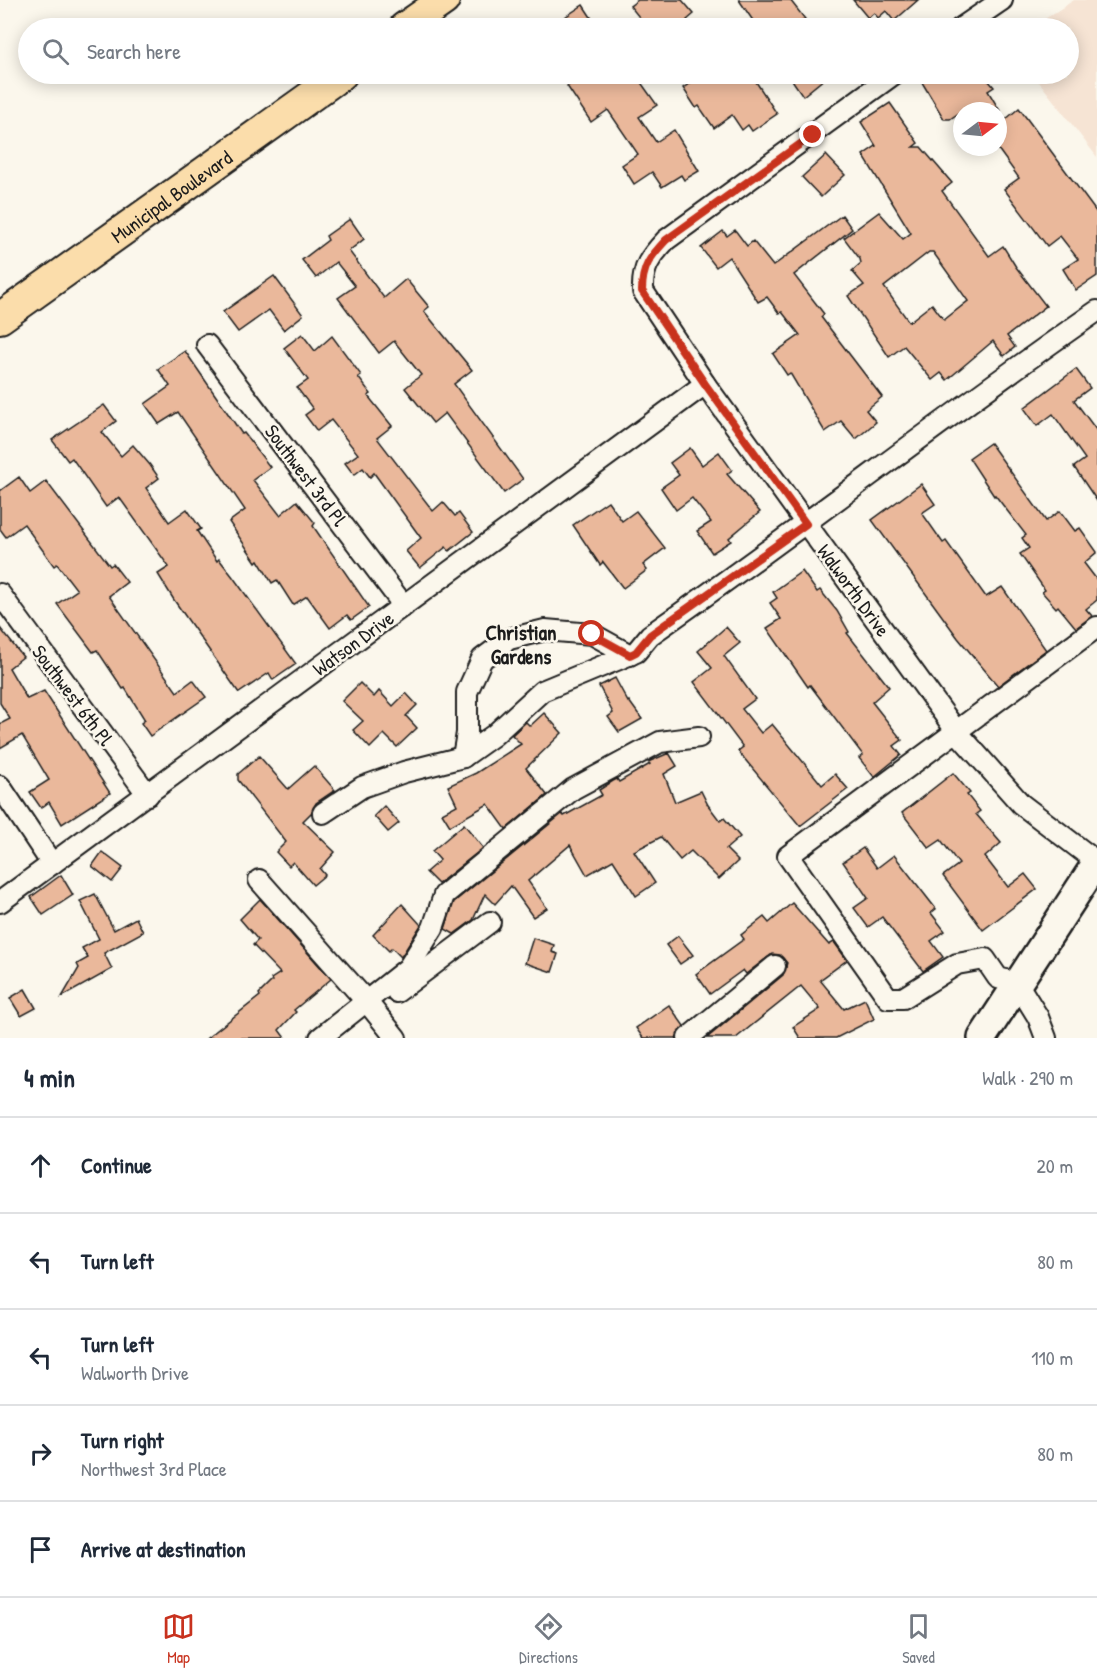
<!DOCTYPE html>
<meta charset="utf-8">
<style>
:root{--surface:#fff;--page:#f6f6f7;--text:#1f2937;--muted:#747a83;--line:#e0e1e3;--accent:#c8321e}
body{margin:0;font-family:"Patrick Hand",sans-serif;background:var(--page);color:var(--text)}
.compass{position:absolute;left:953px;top:102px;width:54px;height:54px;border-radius:50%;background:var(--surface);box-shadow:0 3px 15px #0003;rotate:74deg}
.stop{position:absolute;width:18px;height:18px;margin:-14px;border:4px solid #c8321e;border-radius:50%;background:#fff}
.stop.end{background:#c8321e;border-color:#fff;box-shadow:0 2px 6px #0008}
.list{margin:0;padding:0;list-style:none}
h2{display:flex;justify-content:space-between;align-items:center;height:78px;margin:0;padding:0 24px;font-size:26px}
h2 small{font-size:20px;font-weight:400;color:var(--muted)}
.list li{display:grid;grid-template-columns:39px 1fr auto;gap:18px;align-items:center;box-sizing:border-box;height:96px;padding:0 24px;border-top:2px solid var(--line)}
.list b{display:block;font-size:22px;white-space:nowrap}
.list p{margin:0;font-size:20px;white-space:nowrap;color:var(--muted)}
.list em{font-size:20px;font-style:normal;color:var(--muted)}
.icon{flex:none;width:33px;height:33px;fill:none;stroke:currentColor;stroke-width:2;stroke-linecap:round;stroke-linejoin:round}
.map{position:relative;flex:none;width:1097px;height:1038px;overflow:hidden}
.search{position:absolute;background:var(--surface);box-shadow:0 3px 15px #0003;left:18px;right:18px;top:18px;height:66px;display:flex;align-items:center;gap:15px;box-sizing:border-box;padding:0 21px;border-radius:33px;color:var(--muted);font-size:22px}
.sheet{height:558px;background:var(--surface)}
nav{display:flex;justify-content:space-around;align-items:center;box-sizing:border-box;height:84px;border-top:2px solid var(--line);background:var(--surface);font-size:16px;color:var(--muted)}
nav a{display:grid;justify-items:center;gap:3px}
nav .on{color:var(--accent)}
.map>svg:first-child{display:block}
.built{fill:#f6e4d4}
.building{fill:#eab89b;stroke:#1c1c1c;stroke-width:1.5;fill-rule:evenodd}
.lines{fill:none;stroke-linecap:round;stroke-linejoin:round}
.street-casing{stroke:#1c1c1c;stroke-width:24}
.secondary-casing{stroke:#1c1c1c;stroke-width:32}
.primary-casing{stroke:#1c1c1c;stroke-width:34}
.street{stroke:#fbf7ec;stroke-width:20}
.secondary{stroke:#fbf7ec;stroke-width:27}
.primary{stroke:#fbddab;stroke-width:30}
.route{stroke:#c8321e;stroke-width:8}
.labels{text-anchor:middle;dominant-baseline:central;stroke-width:5;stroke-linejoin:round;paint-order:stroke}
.street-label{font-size:20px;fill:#1c1c1c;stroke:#fbf7ec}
.neighbourhood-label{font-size:21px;font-weight:bold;fill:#1c1c1c;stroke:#fbf7ec}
</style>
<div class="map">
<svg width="1097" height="1038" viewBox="0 0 1097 1038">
<rect width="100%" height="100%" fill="#fbf7ec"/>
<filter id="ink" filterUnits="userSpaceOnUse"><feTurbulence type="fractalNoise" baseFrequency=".0167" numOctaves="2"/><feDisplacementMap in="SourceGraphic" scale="12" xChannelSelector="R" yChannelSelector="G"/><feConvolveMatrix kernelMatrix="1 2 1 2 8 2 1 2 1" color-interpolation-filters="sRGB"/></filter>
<g filter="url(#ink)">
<polygon class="built" points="1074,0 1097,0 1097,157 1033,74 1068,74 1068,28 1031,28"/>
<g class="building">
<polygon points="638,0 682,0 694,14 687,20 693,28 648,28 630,6"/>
<polygon points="739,0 790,0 805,19 793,28 758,28"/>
<polygon points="853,0 918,0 894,21 886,11 878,18 874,13 868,18"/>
<polygon points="583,5 598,28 568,28 562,19"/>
<polygon points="586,74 635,74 657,105 639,117 656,142 674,130 699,171 684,180 681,175 662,187 652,172 634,184 622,165 638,154 608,110 591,122 567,86"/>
<polygon points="704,74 751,74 777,114 752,131 748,125 742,130 732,115 714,128 699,106 696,108 683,88"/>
<polygon points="788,74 830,74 803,96"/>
<polygon points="928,74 983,74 994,87 988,91 1000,111 962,111 950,119 944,119 920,79"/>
<path d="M890,103L918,143L913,147H921L952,183L942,191L989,256L1003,246L1016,267L1046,306L1007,336L1015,347L1004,356L993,341L947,380L941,373L932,380L904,346L889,357L848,296L864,285L852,271L861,263L860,259L844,238L879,212L903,239L911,233L863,155L876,146L861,122ZM929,252H933L968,301L944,320L932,304L909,322L884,287Z"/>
<polygon points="1019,108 1097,213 1097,276 1076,290 1063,269 1078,259 1060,236 1047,246 1004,189 1019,178 998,149 998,126"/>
<polygon points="826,155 845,175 821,197 802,177"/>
<polygon points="842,215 852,229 794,275 824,314 821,317 882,397 866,410 876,422 856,439 841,421 825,432 790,373 787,375 773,354 800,335 782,312 779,313 767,297 758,302 729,257 716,267 701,248 723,231 727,236 735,230 747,246 753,241 773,266"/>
<polygon points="350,219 364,239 349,251 384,298 406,279 429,307 424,311 472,370 454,384 523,479 504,493 445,413 433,423 405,388 421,375 394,341 379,353 338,298 355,286 336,262 316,278 302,260 328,240 326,236"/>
<polygon points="274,276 303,315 284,330 269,310 238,332 223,312"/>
<polygon points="302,334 315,351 332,336 361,375 358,377 371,394 368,396 392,426 377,438 433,511 443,502 455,516 459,513 473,532 449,551 446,547 420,568 406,551 421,538 374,473 370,477 363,468 354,475 345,463 358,454 331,420 317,431 305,415 313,409 297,388 308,380 284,348"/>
<polygon points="185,351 242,434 244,433 270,467 253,480 280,515 297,501 315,523 313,526 369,607 351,620 347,615 330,628 307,596 293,605 277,580 272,583 258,560 256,562 229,522 245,510 178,412 159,424 145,404 170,386 158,369"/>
<polygon points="1076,369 1090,388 1074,400 1097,431 1097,501 1074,467 1085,459 1053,414 1037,426 1024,408"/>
<polygon points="104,405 116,421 102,432 121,456 133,445 150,465 159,478 146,488 169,522 187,509 201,529 197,531 217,561 219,559 233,577 296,664 273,680 269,673 239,693 174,600 158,574 169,567 119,497 106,507 72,458 68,461 52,440"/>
<polygon points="990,443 1046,521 1060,511 1075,531 1080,528 1097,552 1084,563 1097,580 1097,600 1086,609 1092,616 1076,628 1058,606 1056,608 1042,592 1045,590 1020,554 1029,548 1022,538 1026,535 995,495 994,496 969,458"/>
<polygon points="690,448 702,465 719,452 732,470 727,474 760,512 729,538 731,541 712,553 697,531 711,522 692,498 676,510 661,488 679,475 670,463"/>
<polygon points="19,477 30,493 46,481 110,566 113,564 127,582 109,596 177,692 193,680 206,697 150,736 141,723 145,720 125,688 123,689 97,650 93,652 57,604 77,590 57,564 54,566 24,524 6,537 0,529 0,491"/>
<polygon points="921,484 935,504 922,513 943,543 946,541 986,597 1002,587 1046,650 998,686 958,638 872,520"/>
<polygon points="608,501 622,521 636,511 665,548 643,565 647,570 623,588 603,562 600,565 573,525"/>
<polygon points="802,571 817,592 820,590 837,611 849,632 847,633 889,687 872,702 902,740 894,746 901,755 874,777 859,758 863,755 810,685 808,687 767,628 781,619 770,603 777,598 773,592"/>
<polygon points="726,627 740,643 724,656 755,699 742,709 761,733 772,724 822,785 835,774 848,789 800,826 738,751 743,747 694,682 712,668 698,651"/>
<polygon points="0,628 23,657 9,668 27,699 44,691 110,793 62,824 49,802 41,808 30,792 49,780 22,735 0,748 0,724 10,719 0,703"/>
<polygon points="615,678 628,702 629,701 642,719 619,732 608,717 613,713 599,686"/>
<polygon points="360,683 374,697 379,691 393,706 406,693 417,705 406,716 417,728 397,747 384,734 370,748 353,730 363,721 342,701"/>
<polygon points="544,713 562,733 526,768 547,795 506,829 488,804 450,826 442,813 457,805 448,786 476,773 521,744 512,735 526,722 530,726"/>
<polygon points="669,753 677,766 664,774 675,802 701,791 708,805 720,821 724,818 740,837 726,849 738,861 719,879 691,851 680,860 661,837 634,851 655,883 636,896 613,860 587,875 570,845 528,881 547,908 533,917 511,886 495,904 485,894 473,920 454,934 445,929 454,902 562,814 564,816 602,795 599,790 613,781 617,779 619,782 650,764 648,762"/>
<polygon points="259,756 288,789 314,766 335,790 316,803 311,813 303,821 335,852 320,869 325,875 313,885 293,862 289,866 276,852 286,842 238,780 238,774"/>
<polygon points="953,773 970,793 967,795 980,811 976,814 1001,843 985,857 1008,887 1025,874 1037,889 983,930 943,876 959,864 941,840 929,848 902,813"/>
<polygon points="384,806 399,823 388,832 374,816"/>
<polygon points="464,824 483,848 438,884 426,872 440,860 432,851"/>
<polygon points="863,848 877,868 894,855 936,909 931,913 945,931 931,941 943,957 923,971 882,917 868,927 854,908 868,898 843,862"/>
<polygon points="102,852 123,868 112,882 92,866"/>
<polygon points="61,875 73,895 43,915 31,897"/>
<polygon points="95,894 114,930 136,918 143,932 104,953 112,969 62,997 79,968 77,964 88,958 82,948 99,939 80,901"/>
<polygon points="260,899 331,979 294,1010 296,1012 279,1030 285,1038 207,1038 260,996 259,994 272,981 271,979 280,973 253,945 258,940 240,919"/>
<polygon points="792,903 829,945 834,942 847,960 820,980 844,1009 865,999 874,1019 836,1038 800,1038 793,1027 820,1009 801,986 736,1038 707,1038 783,975 787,963 780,955 772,954 746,974 743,970 710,994 696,974 744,939 741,935 764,917 769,923"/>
<polygon points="402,904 421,925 401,957 392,948 389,951 373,935"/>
<polygon points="678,936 693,955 680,964 666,945"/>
<polygon points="533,938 554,945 552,952 558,954 552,972 525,963"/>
<polygon points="25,989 36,1008 21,1016 10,998"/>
<polygon points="669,1005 684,1026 676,1038 643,1038 636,1028"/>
</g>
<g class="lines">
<defs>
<g id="street">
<polyline points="961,28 1002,0"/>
<path d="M894,74L666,240C650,257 642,267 643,291L705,384L957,732L1021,804L1097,862"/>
<polyline points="207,345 404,606"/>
<polyline points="0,594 148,795"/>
<polyline points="463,757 467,733 467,692 482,659 509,639 545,630 592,634 630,655"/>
<polyline points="0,786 52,864"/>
<path d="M323,813L362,787L404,772L463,757L494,735L542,691L636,652L650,635C801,530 945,416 1097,311"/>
<polyline points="259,880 367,1002 396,1038"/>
<polyline points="0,902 705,384"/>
<polyline points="397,992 490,922"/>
<polyline points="320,1038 408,968 433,928 444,895 573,789 660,742 699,737"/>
<polyline points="688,1038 775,966"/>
<polyline points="1046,1038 1038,1017 1017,983 998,978 985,959 957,964 903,998 888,998 788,856 1097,627"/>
</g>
<polyline id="secondary" points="982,1038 1097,862"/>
<g id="primary">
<polyline points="404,28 444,0"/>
<path id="s1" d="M0,318L342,74"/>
</g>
</defs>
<use href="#street" class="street-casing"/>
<use href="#secondary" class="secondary-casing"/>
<use href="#primary" class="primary-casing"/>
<use href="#street" class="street"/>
<use href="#secondary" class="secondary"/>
<use href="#primary" class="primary"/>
</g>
</g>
<g class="lines" filter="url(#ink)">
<path class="route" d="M592,634L630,655L636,652L650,635L806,524L705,384L642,291C642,267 650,257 666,240L813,135"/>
</g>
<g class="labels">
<g class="street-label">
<text stroke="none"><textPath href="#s1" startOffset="210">Municipal Boulevard</textPath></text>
<text transform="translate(306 475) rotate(53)">Southwest 3rd Pl</text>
<text transform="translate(854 590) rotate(54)">Walworth Drive</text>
<text transform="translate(353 643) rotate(-36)">Watson Drive</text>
<text transform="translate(73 695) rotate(53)">Southwest 6th Pl</text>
</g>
<g class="neighbourhood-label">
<text x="521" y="632">Christian<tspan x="521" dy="24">Gardens</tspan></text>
</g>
</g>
</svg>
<svg class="compass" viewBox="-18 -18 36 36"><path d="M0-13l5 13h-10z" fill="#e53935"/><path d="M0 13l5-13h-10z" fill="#747a83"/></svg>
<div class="stop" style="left:592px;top:634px"></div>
<div class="stop end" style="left:813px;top:135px"></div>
<div class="search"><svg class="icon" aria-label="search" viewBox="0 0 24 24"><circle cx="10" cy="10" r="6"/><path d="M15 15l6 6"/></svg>Search here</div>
</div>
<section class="sheet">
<h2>4 min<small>Walk · 290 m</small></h2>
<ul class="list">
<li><svg class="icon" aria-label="ahead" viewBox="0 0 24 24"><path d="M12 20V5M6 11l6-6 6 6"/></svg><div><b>Continue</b></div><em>20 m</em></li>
<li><svg class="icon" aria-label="left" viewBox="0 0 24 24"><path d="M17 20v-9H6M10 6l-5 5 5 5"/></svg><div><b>Turn left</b></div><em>80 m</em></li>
<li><svg class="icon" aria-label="left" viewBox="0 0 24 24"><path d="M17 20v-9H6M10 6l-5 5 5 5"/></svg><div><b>Turn left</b><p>Walworth Drive</p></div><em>110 m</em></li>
<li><svg class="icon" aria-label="right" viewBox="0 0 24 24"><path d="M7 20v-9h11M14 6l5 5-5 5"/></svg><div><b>Turn right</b><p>Northwest 3rd Place</p></div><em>80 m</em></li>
<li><svg class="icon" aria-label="arrive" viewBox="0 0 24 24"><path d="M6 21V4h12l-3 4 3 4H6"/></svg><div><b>Arrive at destination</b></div></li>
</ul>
</section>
<nav>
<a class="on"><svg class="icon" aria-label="map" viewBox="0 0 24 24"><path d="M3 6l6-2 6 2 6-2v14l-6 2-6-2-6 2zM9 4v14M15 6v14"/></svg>Map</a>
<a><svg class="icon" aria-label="directions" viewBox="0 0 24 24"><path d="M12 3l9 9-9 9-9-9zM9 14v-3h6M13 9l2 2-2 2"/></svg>Directions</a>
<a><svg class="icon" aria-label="saved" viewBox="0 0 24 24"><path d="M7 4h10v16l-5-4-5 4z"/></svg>Saved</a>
</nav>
